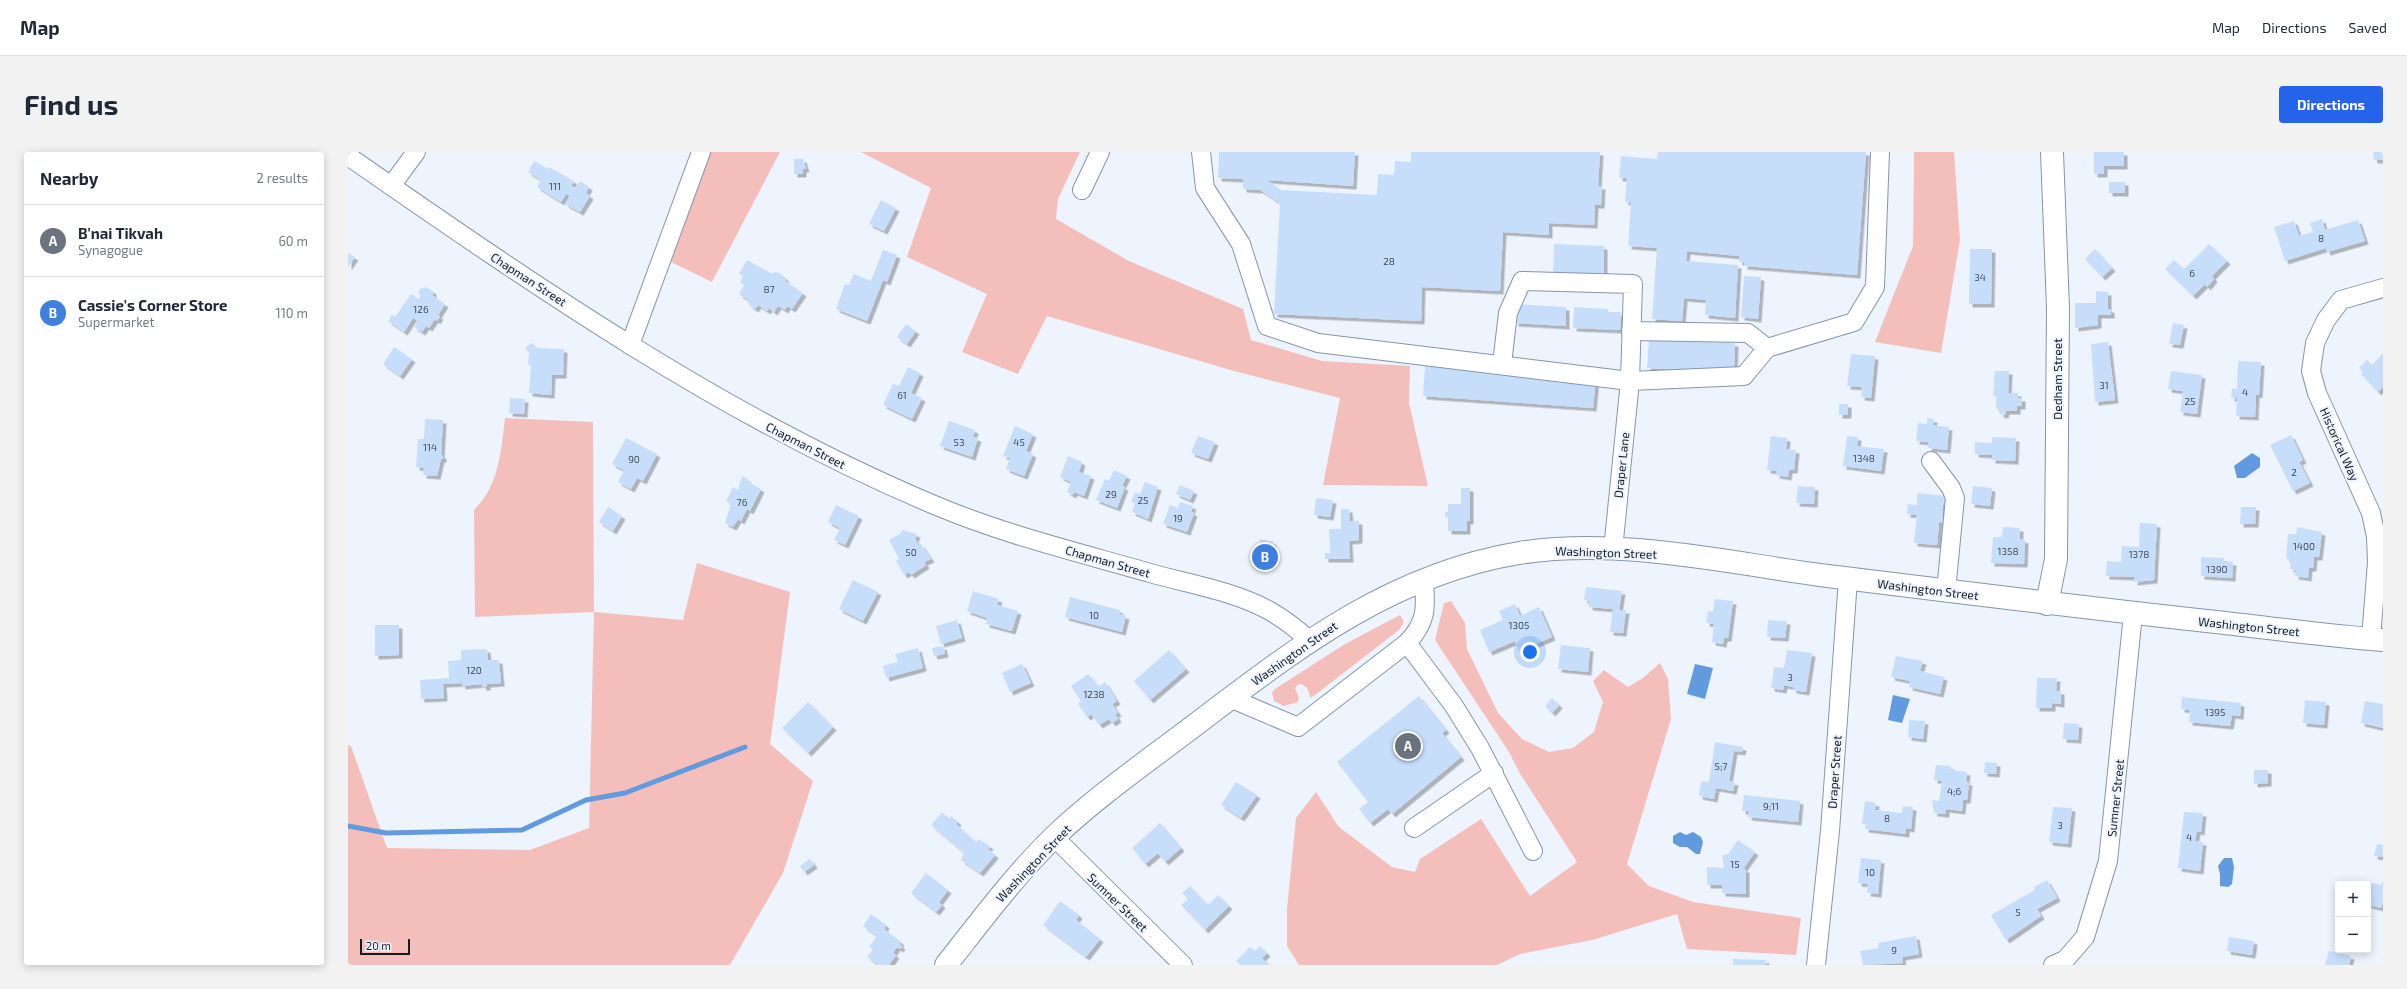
<!DOCTYPE html>
<meta charset="utf-8">
<style>
:root{--surface:#fff;--page:#f2f2f3;--text:#1f2937;--muted:#747a83;--line:#e0e1e3;--accent:#2563eb}
body{margin:0;font-family:"Exo 2",sans-serif;background:var(--page);color:var(--text)}
.controls{position:absolute;right:12px;bottom:12px;display:grid;overflow:hidden;border-radius:4px;box-shadow:0 2px 10px #0003}
.controls button{width:36px;height:36px;display:grid;place-items:center;padding:0;border:0;border-bottom:1px solid var(--line);background:var(--surface);color:var(--text);font:20px sans-serif}
.scale{position:absolute;left:12px;bottom:10px;width:50px;box-sizing:border-box;padding-left:4px;border:2px solid #141b23;border-top:0;font-size:11px;line-height:14px;white-space:nowrap;color:#141b23;-webkit-text-stroke:3px #edf4fe;paint-order:stroke}
.you{position:absolute;left:1182px;top:500px;width:14px;height:14px;margin:-10px;border:3px solid #fff;border-radius:50%;background:#1a73e8;box-shadow:0 0 0 6px #1a73e833}
.badge{display:grid;place-items:center;width:26px;height:26px;border-radius:50%;background:var(--accent);color:#fff;font-size:13px;font-weight:700}
.pin{position:absolute;translate:-50% -50%;border:2px solid #fff;box-shadow:0 1px 4px #0006}
.list{margin:0;padding:0;list-style:none}
h2{display:flex;justify-content:space-between;align-items:center;height:52px;margin:0;padding:0 16px;font-size:17px}
h2 small{font-size:13px;font-weight:400;color:var(--muted)}
.list li{display:grid;grid-template-columns:26px 1fr auto;gap:12px;align-items:center;box-sizing:border-box;height:72px;padding:0 16px;border-top:1px solid var(--line)}
.list b{display:block;font-size:15px;white-space:nowrap}
.list p{margin:0;font-size:13px;white-space:nowrap;color:var(--muted)}
.list em{font-size:13px;font-style:normal;color:var(--muted)}
.map{position:relative;flex:none;width:2035px;height:813px;overflow:hidden;border-radius:4px}
header{display:flex;align-items:center;gap:24px;box-sizing:border-box;height:56px;padding:0 20px;background:var(--surface);border-bottom:1px solid var(--line)}
header strong{font-size:19px}
nav{display:flex;gap:22px;margin-inline-start:auto;font-size:14px}
.intro{display:flex;align-items:center;justify-content:space-between;box-sizing:border-box;height:96px;padding:0 24px}
h1{margin:0;font-size:28px}
.button{padding:10px 18px;border-radius:4px;background:var(--accent);color:#fff;font-size:14px;font-weight:700}
main{display:flex;gap:24px;padding:0 24px}
aside{flex:1;background:var(--surface);border-radius:4px;box-shadow:0 2px 10px #0003}
.map>svg:first-child{display:block}
.green{fill:#f4bfbb}
.water{fill:#629adf}
.lines{fill:none;stroke-linecap:round;stroke-linejoin:round}
.stream{stroke:#629adf;stroke-width:5}
.building{fill:#c7defb;filter:url(#shadow)}
.minor-casing{stroke:#8496ac;stroke-width:20}
.major-casing{stroke:#8496ac;stroke-width:24}
.minor{stroke:#fff;stroke-width:18}
.major{stroke:#fff;stroke-width:22}
.labels{text-anchor:middle;dominant-baseline:central;stroke-width:4;stroke-linejoin:round;paint-order:stroke}
.number-label{font-size:10px;fill:#414c59}
.street-label{font-size:12px;fill:#141b23;stroke:#edf4fe}
</style>
<header>
<strong>Map</strong>
<nav><a>Map</a><a>Directions</a><a>Saved</a></nav>
</header>
<div class="intro"><h1>Find us</h1><a class="button">Directions</a></div>
<main>
<aside>
<h2>Nearby<small>2 results</small></h2>
<ul class="list">
<li><span class="badge" style="background:#6b7280">A</span><div><b>B'nai Tikvah</b><p>Synagogue</p></div><em>60 m</em></li>
<li><span class="badge" style="background:#3f7fe0">B</span><div><b>Cassie's Corner Store</b><p>Supermarket</p></div><em>110 m</em></li>
</ul>
</aside>
<div class="map">
<svg width="2035" height="813" viewBox="0 0 2035 813">
<defs>
<filter id="shadow"><feDropShadow dx="3.5" dy="3.5" stdDeviation="0" flood-color="#0004"/></filter>
</defs>
<rect width="100%" height="100%" fill="#edf4fe"/>
<g class="green">
<polygon points="362,0 432,0 364,130 323,110"/>
<polygon points="513,0 732,0 710,47 708,67 781,109 895,157 903,188 974,209 1062,214 1061,251 1080,334 975,333 992,246 886,219 699,164 670,222 614,200 639,142 559,105 583,36"/>
<polygon points="1566,0 1606,0 1612,88 1593,201 1527,190 1565,94"/>
<path d="M157,266L245,270L246,460L335,468L349,411L442,440L422,592L465,629L435,721L382,813H0V593L3,594L39,696L182,698L241,676L246,460L127,465L126,358C151,334 153,299 157,266Z"/>
<polygon points="1103,449 1117,471 1119,497 1150,561 1174,587 1201,600 1225,596 1246,580 1255,550 1245,529 1256,518 1280,535 1295,526 1312,511 1320,527 1323,567 1279,712 1301,734 1345,750 1453,766 1448,803 1339,797 1329,762 1244,788 1172,802 1149,813 951,813 939,794 939,757 948,666 968,640 991,675 1044,715 1067,720 1072,707 1133,667 1182,744 1229,710 1171,620 1161,600 1087,488 1096,451"/>
<path d="M1052,463L1056,470L1051,478L967,543L962,546C961,538 959,533 951,532L947,536L951,546L950,550L936,554L926,549L924,540L927,537L997,492Z"/>
</g>
<g class="water">
<polygon points="1904,301 1912,306 1912,315 1897,326 1889,326 1886,314"/>
<polygon points="1347,512 1365,516 1357,547 1339,542"/>
<polygon points="1545,543 1562,547 1554,571 1540,568"/>
<polygon points="1332,680 1338,683 1345,680 1353,685 1355,690 1352,702 1348,702 1339,695 1332,695 1325,691 1325,684"/>
<polygon points="1876,706 1884,706 1886,715 1884,732 1880,735 1872,734 1872,722 1870,714"/>
</g>
<g class="lines">
<polyline class="stream" points="0,674 38,681 174,678 238,648 277,641 397,595"/>
</g>
<g class="building">
<polygon points="871,0 1007,0 1005,34 919,28 933,38 1029,43 1030,22 1046,23 1047,9 1063,10 1063,0 1252,0 1250,34 1254,34 1253,53 1247,53 1246,73 1201,71 1201,83 1155,80 1152,139 1074,135 1073,169 926,162 932,51 912,38 895,37 895,27 870,26"/>
<polygon points="1310,0 1518,0 1509,123 1396,114 1396,110 1391,110 1391,104 1339,99 1338,109 1390,113 1387,166 1357,163 1358,148 1336,146 1334,169 1304,167 1309,96 1280,94 1283,50 1277,50 1279,26 1271,26 1273,4 1309,7"/>
<polygon points="1746,0 1776,0 1776,14 1756,14 1756,22 1746,22"/>
<polygon points="2025,0 2035,0 2035,8 2026,8"/>
<polygon points="446,7 455,7 458,17 455,17 455,22 446,22"/>
<polygon points="186,9 200,17 201,15 226,29 223,34 228,36 232,29 241,35 238,41 242,44 232,60 217,52 222,44 218,42 213,50 189,35 193,28 180,20"/>
<rect x="1761" y="30" width="16" height="11"/>
<polygon points="533,48 548,56 536,79 521,72"/>
<polygon points="1974,67 1977,78 2010,68 2017,89 1979,100 1978,96 1937,109 1926,75 1946,69 1951,84 1965,80 1962,71"/>
<polygon points="1206,92 1256,94 1256,124 1205,122"/>
<polygon points="1861,92 1879,109 1864,124 1866,127 1859,135 1857,132 1845,144 1817,117 1826,108 1836,117"/>
<polygon points="1622,97 1644,97 1643,152 1621,152"/>
<polygon points="1747,97 1764,116 1754,125 1737,107"/>
<polygon points="535,98 549,103 539,130 535,128 519,169 488,157 497,132 501,133 506,122 523,129"/>
<polygon points="0,101 7,105 0,115"/>
<polygon points="399,108 425,122 427,120 432,121 438,127 437,129 455,141 444,157 439,154 437,158 430,154 426,160 421,156 419,159 410,153 407,157 400,152 402,149 391,142 396,133 392,130 395,124 391,122"/>
<polygon points="1396,124 1413,125 1410,167 1393,165"/>
<polygon points="78,135 85,139 85,144 97,152 90,163 92,164 89,169 87,167 81,176 78,174 74,180 66,175 70,169 65,166 56,180 40,169 44,163 47,165 63,142 71,147 73,143 70,141 72,137"/>
<polygon points="1748,139 1760,140 1760,157 1763,157 1763,163 1750,163 1750,173 1727,176 1727,151 1748,151"/>
<polygon points="1168,152 1218,155 1218,174 1167,171"/>
<polygon points="1226,155 1260,157 1260,160 1273,160 1272,178 1225,176"/>
<polygon points="1825,171 1836,173 1832,193 1821,192"/>
<polygon points="558,172 568,179 559,192 549,185"/>
<polygon points="1301,186 1387,191 1386,221 1299,216"/>
<polygon points="1760,190 1767,248 1747,250 1743,192"/>
<polygon points="184,191 189,196 216,197 215,223 204,223 203,243 181,241 183,213 180,213 181,201 178,197 179,194"/>
<polygon points="46,195 64,207 52,224 35,212"/>
<polygon points="2035,201 2035,235 2030,240 2013,222 2015,220 2011,216 2019,208 2024,213"/>
<polygon points="1503,202 1527,204 1523,246 1513,245 1514,235 1499,234"/>
<polygon points="1890,209 1913,210 1911,243 1908,242 1907,265 1888,264 1889,246 1883,246 1884,236 1889,237"/>
<polygon points="1077,213 1248,226 1245,256 1075,244"/>
<polygon points="560,215 572,221 563,241 574,246 564,267 535,253 545,232 551,234"/>
<polygon points="1647,219 1661,219 1660,241 1670,241 1670,246 1674,246 1674,254 1669,254 1669,259 1658,259 1657,263 1652,262 1652,257 1648,257 1648,244 1645,244"/>
<polygon points="1823,219 1854,223 1849,262 1832,260 1835,239 1820,237"/>
<polygon points="162,246 177,247 176,262 161,261"/>
<rect x="1491" y="252" width="9" height="11"/>
<polygon points="1579,266 1586,267 1585,273 1601,275 1599,298 1580,296 1581,290 1568,289 1570,271 1579,272"/>
<polygon points="77,267 95,268 93,303 95,303 95,307 93,307 89,324 75,323 76,316 68,315 70,287 76,287"/>
<polygon points="601,269 627,278 625,285 630,286 624,305 592,294"/>
<polygon points="667,274 685,282 678,299 685,302 676,324 658,317 662,306 655,304"/>
<polygon points="1943,283 1955,308 1951,310 1962,331 1945,339 1922,293"/>
<polygon points="850,284 867,290 860,307 843,301"/>
<polygon points="1423,284 1439,286 1438,297 1448,298 1446,318 1441,318 1440,325 1428,323 1429,319 1419,318"/>
<polygon points="1499,284 1510,285 1509,294 1536,297 1533,319 1495,314"/>
<polygon points="1644,285 1668,286 1667,309 1644,308 1644,303 1627,302 1627,290 1644,291"/>
<polygon points="278,286 309,302 295,329 289,326 283,337 270,330 276,318 264,312"/>
<polygon points="720,304 734,310 731,320 743,324 736,344 726,340 725,343 719,340 723,330 712,325"/>
<polygon points="766,318 779,324 774,334 777,335 769,356 748,348 757,327 761,329"/>
<polygon points="394,324 400,327 399,329 413,337 402,359 399,357 393,369 390,367 385,375 377,371 383,352 378,349 385,335 390,338"/>
<polygon points="797,330 810,335 800,367 784,360 787,352 783,350 787,340 792,342"/>
<polygon points="832,333 846,339 842,348 828,342"/>
<polygon points="1450,334 1467,335 1466,352 1448,351"/>
<polygon points="1625,334 1644,336 1642,354 1623,352"/>
<polygon points="1113,336 1122,336 1122,369 1119,369 1119,379 1100,379 1100,365 1097,365 1097,360 1100,360 1100,352 1113,352"/>
<polygon points="1569,341 1598,344 1598,353 1595,352 1594,364 1598,365 1597,371 1591,370 1589,393 1566,391 1569,363 1559,362 1560,352 1569,353"/>
<polygon points="968,346 985,348 982,365 966,363"/>
<polygon points="832,350 845,354 843,360 846,361 839,380 815,372 822,353 830,356"/>
<polygon points="488,353 511,364 497,393 486,388 492,376 480,370"/>
<polygon points="260,355 274,364 265,379 251,370"/>
<polygon points="1893,355 1908,355 1907,372 1892,372"/>
<polygon points="993,357 1001,357 1002,369 1011,369 1011,388 1001,389 1002,407 977,407 977,401 982,401 981,377 993,377"/>
<polygon points="1792,371 1809,372 1806,428 1786,430 1787,425 1758,424 1759,409 1773,410 1774,394 1791,395"/>
<polygon points="1655,375 1672,376 1672,387 1677,388 1676,412 1643,411 1645,385 1654,385"/>
<polygon points="1949,375 1974,380 1971,405 1966,405 1965,416 1961,416 1960,426 1947,424 1948,418 1942,417 1943,407 1938,407 1940,382 1948,382"/>
<polygon points="554,378 569,382 567,387 571,393 573,392 583,407 576,410 578,413 563,423 561,420 556,423 548,409 551,407 541,388 552,382"/>
<polygon points="912,387 925,390 921,412 908,409"/>
<polygon points="1853,405 1876,406 1876,410 1885,410 1884,426 1853,424"/>
<polygon points="505,428 530,440 515,469 491,457"/>
<polygon points="1238,435 1274,439 1271,458 1278,458 1275,481 1262,480 1265,457 1241,455 1241,449 1236,448"/>
<polygon points="625,439 651,447 649,453 670,459 664,479 638,472 639,466 619,459"/>
<polygon points="722,445 772,458 771,462 778,464 774,480 717,465"/>
<polygon points="1367,447 1385,449 1380,486 1376,486 1375,492 1364,490 1366,472 1358,471 1360,459 1365,460"/>
<polygon points="1167,452 1172,464 1191,455 1204,485 1171,499 1167,489 1141,500 1132,478 1155,468 1151,459"/>
<polygon points="609,468 614,486 593,492 588,474"/>
<polygon points="1420,468 1439,469 1437,486 1419,485"/>
<polygon points="27,473 51,473 51,503 27,504"/>
<polygon points="1213,493 1242,496 1240,520 1210,517"/>
<polygon points="595,494 597,502 586,504 584,496"/>
<polygon points="570,496 575,516 538,526 535,514 550,510 547,502"/>
<polygon points="139,497 140,508 151,508 153,531 139,532 139,535 135,535 134,532 114,534 114,531 95,532 96,546 73,547 72,528 101,526 100,509 113,508 113,498"/>
<polygon points="821,498 838,517 802,548 786,529"/>
<polygon points="1439,498 1464,501 1458,540 1445,538 1445,535 1436,533 1435,538 1423,536 1426,515 1436,516"/>
<polygon points="1548,504 1575,509 1572,519 1596,525 1592,542 1561,535 1562,529 1543,525"/>
<polygon points="674,512 683,531 662,540 654,521"/>
<polygon points="740,522 750,535 757,530 769,549 764,552 770,561 767,562 770,567 764,571 761,567 751,573 743,562 739,565 730,552 733,549 723,534"/>
<polygon points="1689,526 1709,526 1708,539 1713,539 1713,552 1704,551 1704,556 1688,556"/>
<polygon points="1071,544 1098,578 1094,581 1113,605 1044,662 1040,657 1022,671 1011,657 1020,650 989,610"/>
<polygon points="1834,545 1893,551 1892,564 1884,563 1882,574 1841,570 1842,558 1833,557"/>
<polygon points="1204,546 1211,553 1204,561 1197,554"/>
<polygon points="1957,548 1978,550 1976,573 1955,571"/>
<polygon points="2017,549 2035,552 2035,576 2013,571"/>
<polygon points="460,550 485,575 460,601 434,576"/>
<polygon points="1561,568 1577,569 1575,587 1560,585"/>
<polygon points="1716,571 1731,572 1730,588 1715,587"/>
<polygon points="1367,590 1395,595 1394,600 1386,599 1381,629 1387,630 1385,639 1368,636 1366,647 1351,644 1353,629 1361,630"/>
<polygon points="1637,610 1649,611 1648,622 1636,621"/>
<polygon points="1588,613 1603,614 1602,618 1619,620 1618,630 1621,630 1619,648 1615,648 1614,659 1598,657 1598,662 1586,661 1584,648 1591,649 1594,629 1586,628"/>
<polygon points="1906,618 1920,618 1920,631 1906,632"/>
<polygon points="888,630 909,643 893,666 873,653"/>
<polygon points="1396,643 1452,649 1450,670 1400,665 1401,659 1394,659"/>
<polygon points="1517,649 1528,651 1527,658 1554,661 1555,654 1565,655 1563,677 1558,676 1558,682 1517,677 1518,672 1514,672"/>
<polygon points="1705,655 1724,656 1720,692 1701,690"/>
<polygon points="594,660 601,667 603,664 610,670 608,672 628,690 630,687 642,694 640,697 647,703 632,721 613,708 616,701 583,673"/>
<polygon points="1836,660 1855,661 1853,680 1849,679 1847,689 1855,690 1852,719 1830,716"/>
<polygon points="812,671 833,696 817,710 810,701 797,712 784,696"/>
<polygon points="1390,688 1407,700 1395,717 1398,717 1398,742 1374,741 1374,733 1359,733 1359,715 1376,716 1374,703 1380,702"/>
<polygon points="2029,692 2035,693 2035,705 2026,704"/>
<polygon points="1513,706 1533,708 1530,742 1519,741 1520,732 1510,731"/>
<polygon points="462,707 466,713 456,720 452,714"/>
<polygon points="578,721 600,738 591,750 594,753 588,760 563,741"/>
<polygon points="1699,728 1709,746 1689,757 1693,764 1658,788 1643,763 1687,738 1686,735"/>
<polygon points="2035,729 2035,750 2033,756 2020,753 2020,730 2033,733"/>
<polygon points="842,734 860,753 870,743 881,754 857,778 833,753 840,747 834,741"/>
<polygon points="712,749 731,763 728,768 752,787 738,805 695,773"/>
<polygon points="523,762 538,773 536,777 553,790 551,792 554,794 552,797 549,795 545,801 548,803 541,813 530,813 519,805 525,797 521,795 529,784 515,774"/>
<polygon points="1568,784 1571,802 1554,805 1555,811 1515,813 1512,799 1531,796 1530,791"/>
<polygon points="1881,785 1906,789 1904,803 1879,799"/>
<polygon points="912,794 919,801 914,806 921,813 893,813 888,809 902,795 907,799"/>
<polygon points="1981,799 2003,804 2001,813 1977,813"/>
<polygon points="1385,807 1418,808 1418,813 1385,813"/>
</g>
<g class="lines">
<defs>
<g id="minor">
<polyline points="853,0 857,36 893,92 919,174 970,191 1282,229 1396,224 1419,196 1506,170 1527,135 1532,0"/>
<path d="M0,4C186,133 374,264 584,352C654,382 729,400 802,421C841,432 886,439 922,459C936,467 949,477 961,488"/>
<polyline points="43,34 68,0"/>
<polyline points="734,38 752,0"/>
<polyline points="1283,179 1400,181 1419,196"/>
<polyline points="282,193 353,0"/>
<polyline points="1154,212 1160,161 1174,129 1285,132 1282,229 1265,398"/>
<polyline points="1583,309 1603,336 1607,346 1598,439"/>
<polyline points="2023,487 2029,410 2028,385 2023,361 1969,241 1963,219 1967,191 1978,168 1993,148 2035,136"/>
<polyline points="1059,491 1106,554 1132,596 1185,699"/>
<path d="M882,546L950,575L1059,491C1079,470 1078,456 1076,429"/>
<polyline points="1066,676 1146,621"/>
<polyline points="706,685 835,813"/>
<polyline points="1468,813 1482,679 1500,427"/>
<polyline points="1705,813 1717,808 1737,785 1760,709 1785,462"/>
</g>
<g id="major">
<polyline points="1699,452 1708,407 1710,156 1704,0"/>
<path d="M598,813C632,770 666,724 706,685C748,645 797,611 843,576C946,498 1040,423 1171,401C1273,385 1379,411 1480,424C1609,440 1739,456 1868,470C1924,476 1979,484 2035,488"/>
</g>
</defs>
<use href="#minor" class="minor-casing"/>
<use href="#major" class="major-casing"/>
<use href="#minor" class="minor"/>
<use href="#major" class="major"/>
</g>
<g class="labels">
<g class="number-label">
<text x="207" y="34">111</text>
<text x="1973" y="86">8</text>
<text x="1041" y="109">28</text>
<text x="1844" y="121">6</text>
<text x="1632" y="125">34</text>
<text x="421" y="137">87</text>
<text x="73" y="157">126</text>
<text x="1756" y="233">31</text>
<text x="1897" y="240">4</text>
<text x="554" y="243">61</text>
<text x="1842" y="249">25</text>
<text x="611" y="290">53</text>
<text x="671" y="290">45</text>
<text x="82" y="295">114</text>
<text x="1516" y="306">1348</text>
<text x="286" y="307">90</text>
<text x="1946" y="320">2</text>
<text x="763" y="342">29</text>
<text x="795" y="348">25</text>
<text x="394" y="350">76</text>
<text x="830" y="366">19</text>
<text x="1956" y="394">1400</text>
<text x="1660" y="399">1358</text>
<text x="563" y="400">50</text>
<text x="1791" y="402">1378</text>
<text x="1869" y="417">1390</text>
<text x="746" y="463">10</text>
<text x="1171" y="473">1305</text>
<text x="126" y="518">120</text>
<text x="1442" y="525">3</text>
<text x="746" y="542">1238</text>
<text x="1867" y="560">1395</text>
<text x="1373" y="614">5;7</text>
<text x="1606" y="639">4;6</text>
<text x="1423" y="654">9;11</text>
<text x="1539" y="666">8</text>
<text x="1712" y="673">3</text>
<text x="1841" y="685">4</text>
<text x="1387" y="712">15</text>
<text x="1522" y="720">10</text>
<text x="1670" y="760">5</text>
<text x="1546" y="798">9</text>
</g>
<g class="street-label">
<text transform="translate(181 127) rotate(33)">Chapman Street</text>
<text transform="translate(1709 227) rotate(-90)">Dedham Street</text>
<text transform="translate(1992 292) rotate(66)">Historical Way</text>
<text transform="translate(458 293) rotate(27)">Chapman Street</text>
<text transform="translate(1273 313) rotate(-84)">Draper Lane</text>
<text transform="translate(1258 400) rotate(2)">Washington Street</text>
<text transform="translate(760 409) rotate(16)">Chapman Street</text>
<text transform="translate(1580 437) rotate(7)">Washington Street</text>
<text transform="translate(1901 474) rotate(6)">Washington Street</text>
<text transform="translate(946 501) rotate(-35)">Washington Street</text>
<text transform="translate(1486 620) rotate(-86)">Draper Street</text>
<text transform="translate(1767 646) rotate(-84)">Sumner Street</text>
<text transform="translate(685 711) rotate(-46)">Washington Street</text>
<text transform="translate(770 750) rotate(44)">Sumner Street</text>
</g>
</g>
</svg>
<div class="controls">
<button>+</button>
<button>−</button>
</div>
<div class="scale">20 m</div>
<div class="you"></div>
<div class="pin badge" style="left:1060px;top:594px;background:#6b7280">A</div>
<div class="pin badge" style="left:917px;top:405px;background:#3f7fe0">B</div>
</div>
</main>
